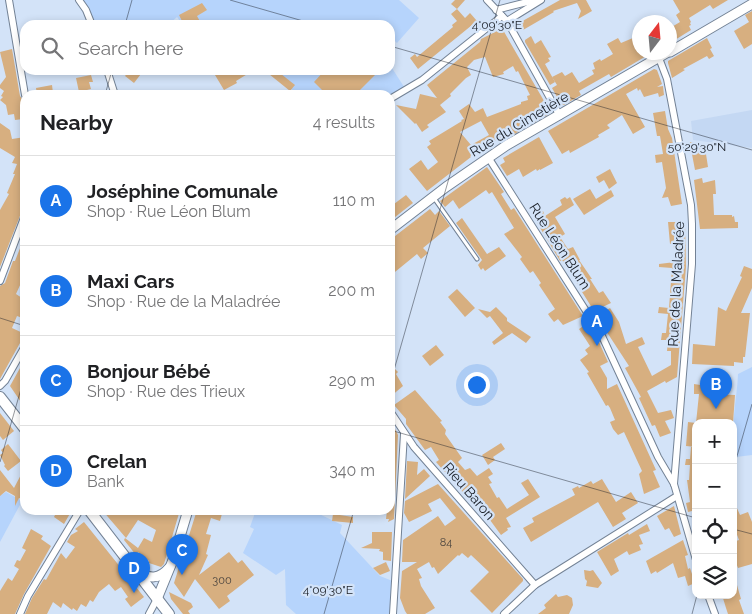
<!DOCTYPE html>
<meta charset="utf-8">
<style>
:root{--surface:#fff;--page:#f6f6f6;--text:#202124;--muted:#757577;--line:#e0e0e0;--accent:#1a73e8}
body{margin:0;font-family:Raleway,sans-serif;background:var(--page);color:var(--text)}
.controls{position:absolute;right:15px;bottom:15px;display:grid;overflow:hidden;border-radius:10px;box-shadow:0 2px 8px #0003}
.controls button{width:45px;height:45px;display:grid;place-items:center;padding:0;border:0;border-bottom:1px solid var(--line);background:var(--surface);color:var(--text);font:25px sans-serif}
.compass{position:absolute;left:632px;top:15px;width:45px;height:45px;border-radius:50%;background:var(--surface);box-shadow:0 2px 8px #0003;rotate:16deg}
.you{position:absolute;left:476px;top:384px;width:18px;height:18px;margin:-12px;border:4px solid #fff;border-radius:50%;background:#1a73e8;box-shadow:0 0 0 8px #1a73e833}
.badge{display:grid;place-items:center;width:32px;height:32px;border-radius:50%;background:var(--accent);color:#fff;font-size:16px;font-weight:700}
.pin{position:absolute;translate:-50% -41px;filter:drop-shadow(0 1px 2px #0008)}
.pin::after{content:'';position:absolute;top:26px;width:18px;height:15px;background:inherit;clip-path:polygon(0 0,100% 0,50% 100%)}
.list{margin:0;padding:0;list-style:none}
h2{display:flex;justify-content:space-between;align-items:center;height:65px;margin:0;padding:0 20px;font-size:21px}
h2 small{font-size:16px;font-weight:400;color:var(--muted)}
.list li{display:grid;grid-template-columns:32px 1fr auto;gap:15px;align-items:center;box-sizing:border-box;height:90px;padding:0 20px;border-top:1px solid var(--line)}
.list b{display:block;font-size:19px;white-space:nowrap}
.list p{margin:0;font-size:16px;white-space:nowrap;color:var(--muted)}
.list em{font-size:16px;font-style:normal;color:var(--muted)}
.icon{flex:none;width:28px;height:28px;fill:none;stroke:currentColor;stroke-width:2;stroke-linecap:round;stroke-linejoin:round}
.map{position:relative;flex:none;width:752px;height:614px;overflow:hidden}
.search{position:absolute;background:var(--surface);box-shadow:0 2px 8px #0003;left:20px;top:20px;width:375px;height:55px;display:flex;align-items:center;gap:12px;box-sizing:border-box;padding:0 18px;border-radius:15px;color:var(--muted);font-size:19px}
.panel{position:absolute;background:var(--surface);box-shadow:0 2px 8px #0003;left:20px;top:90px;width:375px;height:425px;border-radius:15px}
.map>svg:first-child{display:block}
.built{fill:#c4d8f3}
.green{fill:#b6d4fc}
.building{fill:#d7af80;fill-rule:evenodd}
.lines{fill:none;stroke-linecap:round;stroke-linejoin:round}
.lane-casing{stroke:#738295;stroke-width:5}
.street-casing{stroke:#738295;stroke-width:8}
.secondary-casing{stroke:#738295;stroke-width:11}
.primary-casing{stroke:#738295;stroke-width:12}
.lane{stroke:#fff;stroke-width:3}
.street{stroke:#fff;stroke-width:6}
.secondary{stroke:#fff;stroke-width:9}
.primary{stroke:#fff;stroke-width:10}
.ticks{fill:none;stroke:#1b2028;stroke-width:1;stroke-opacity:0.45}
.labels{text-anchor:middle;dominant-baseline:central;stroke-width:4.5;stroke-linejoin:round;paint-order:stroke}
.number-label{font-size:11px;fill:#4a443e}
.street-label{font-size:14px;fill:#1b2028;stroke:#d3e3f8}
.ticks-label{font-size:12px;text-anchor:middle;fill:#1b2028;stroke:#d3e3f8;stroke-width:4.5;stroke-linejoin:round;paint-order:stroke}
</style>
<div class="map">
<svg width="752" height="614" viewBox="0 0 752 614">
<rect width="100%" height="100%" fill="#d3e3f8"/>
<polygon class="built" points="752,110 752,148 693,140 691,121"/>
<g class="green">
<polygon points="79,0 399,0 419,18 397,43 390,36 390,25 377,25 371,20 365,25 183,25 177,17 168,25 92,25"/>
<polygon points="390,65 406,90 390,99 390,95 299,95 267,70 390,70"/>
<path d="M752,367V455L736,457C729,430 737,401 738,374Z"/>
<polygon points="6,492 22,501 0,542 0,494 1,495"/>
<polygon points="256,510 311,510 342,525 340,533 380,576 395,582 393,614 296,614 286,605 285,569 276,575 243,553 254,529 250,527"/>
</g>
<g class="building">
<polygon points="455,0 465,0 457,9 465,18 470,13 477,21 418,69 410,58 415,54 417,57 453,27 452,25 457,21 451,14 457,9 451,4"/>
<polygon points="560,0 586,0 592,11 578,19 581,11 577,3 553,11 554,12 523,30 519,23"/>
<polygon points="673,0 728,0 713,9 710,5 689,18 691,22 690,23 691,25 689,26 691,30 670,43 670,28 680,22 676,15 680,12"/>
<polygon points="202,3 207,10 197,16 202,25 184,25 179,15"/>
<polygon points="752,11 752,44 744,49 734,31 749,22 745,15"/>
<path d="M501,29L503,30L551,113L504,140L503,137L488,144L489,146L470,156L471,157L427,191L409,169L421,160L428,170L438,162L427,147L431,144L429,141L462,121L461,120L464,119L459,111L469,104L475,112L483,108L487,117L521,104V102L528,100L527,96L530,95L518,71L516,72L513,66L503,72L504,74L493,77L485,57L474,60L467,67L471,75L466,78L450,94L451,96L440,105L446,112L427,125L429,127L422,132L416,123L415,124L396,105L416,109L420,94L437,98L427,85L480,42L481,39ZM481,121L489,135L471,145L460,132Z"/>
<polygon points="640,35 640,52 653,52 611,77 609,74 579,91 581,95 564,105 561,104 552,88 557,85 552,77 562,72 565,76 572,72 579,83 594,74 592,70 595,69 593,63 600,59 601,61 613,54 607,44 618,38 621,43"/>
<polygon points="531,36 535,44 541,40 551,57 548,58 550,61 545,64 555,82 550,85 525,42 525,40"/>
<polygon points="707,38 712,48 710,49 714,56 709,59 707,56 683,69 685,70 672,78 668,63 668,61"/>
<polygon points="12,49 20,96 23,100 24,106 21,106 23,119 15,120 14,114 8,115 6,105 0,100 3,97 1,96 4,91 0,88 0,85 6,77 0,52"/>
<polygon points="654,69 657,70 662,84 657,87 663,86 664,95 659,97 658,93 644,97 640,89 638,91 637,88 626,94 645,127 633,134 622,115 607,125 610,128 598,135 599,137 570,153 569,150 562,154 548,131"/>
<polygon points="130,70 144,70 134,83 125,76"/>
<polygon points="212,70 254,70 236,81 237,83 224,90"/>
<polygon points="264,70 276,70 295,85 290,91"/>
<polygon points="325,70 380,70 355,95 327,95 314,82"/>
<polygon points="91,75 93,82 89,82 91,89 79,92 76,78"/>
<polygon points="52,85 53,93 52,93 52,95 37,95 36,88"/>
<polygon points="665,111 668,129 672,138 682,204 671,206 668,197 662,198 666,188 662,162 656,163 655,155 663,154 660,136 657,136 653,113"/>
<polygon points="0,123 10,130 12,139 25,137 25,203 0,267 0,210 9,194 7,193 15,174 13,174 17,164 12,163 15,157 0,148"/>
<polygon points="539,137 553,163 540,170 540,169 537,171 536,169 523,177 519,169 507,176 500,165 505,162 503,158"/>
<polygon points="690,142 707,147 706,154 708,167 695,170 691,149 688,149"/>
<polygon points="487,167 504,192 501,194 511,210 514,208 583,316 563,325 558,319 554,322 550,317 548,314 555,309 539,285 541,283 533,271 530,273 520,259 522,257 504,234 514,228 492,192 489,194 486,190 459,209 453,200 445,207 440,201"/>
<polygon points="610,169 617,183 609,189 604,180 599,183 596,177"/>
<polygon points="702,178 703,183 715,180 716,194 713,194 714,215 732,215 732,217 734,216 735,222 738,222 738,228 700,229 694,180"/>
<polygon points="590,189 596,199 611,190 614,196 584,215 573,199"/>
<polygon points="406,195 413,203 390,221 390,207"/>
<polygon points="565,197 567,199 570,197 574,205 555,217 565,234 560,237 568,249 573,247 580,260 579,260 592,279 590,279 599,293 603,291 611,303 594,311 562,260 560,261 533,216 543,211 545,216 562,205 560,200"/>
<polygon points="430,209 435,215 439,211 450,226 423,248 428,253 421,259 417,254 390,276 390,240"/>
<polygon points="462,218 487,254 499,247 506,256 485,271 483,268 481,270 478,265 482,260 456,223"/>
<polygon points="668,222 685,222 686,267 677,377 666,383 665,381 647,391 658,413 671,410 674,418 665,421 671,433 660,437 655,425 652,426 639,398 641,397 625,368 629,366 597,317 610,308 619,322 626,344 642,337 645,344 638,347 652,376 671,365 671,351 667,351 668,340 661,340 662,333 666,333 668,314 658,313 659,307 669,308 672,268 659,267 659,264 675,262 675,249 674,249 673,244 670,244"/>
<polygon points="24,238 25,284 21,283 16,294 25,300 25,319 17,316 12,328 25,334 0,379 0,286 5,283 13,261 15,261"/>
<polygon points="744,266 752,269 752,288 741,313 750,313 745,357 743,357 743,363 734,362 734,366 692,364 693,344 715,346 718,307 726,311 742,277 740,276"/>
<polygon points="457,289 475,308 465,317 448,297"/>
<polygon points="496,307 507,318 507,321 531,337 526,343 512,333 494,345 492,342 503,333 490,316 487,318 478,309 490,312"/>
<polygon points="588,323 598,340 608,362 600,366 607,378 607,389 617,384 656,470 653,471 660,487 644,494 639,474 642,471 624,432 618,435 613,429 610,422 615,420 610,408 608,405 606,406 587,373 589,372 580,360 588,354 585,350 590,346 579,329"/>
<polygon points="436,345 444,355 430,366 422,356"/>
<polygon points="25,359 25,371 23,375 25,377 25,408 10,386"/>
<polygon points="390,364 398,372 396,374 403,386 390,397"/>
<polygon points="694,384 713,387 712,394 735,395 733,423 696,423 699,394 694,394"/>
<polygon points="415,390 442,421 440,422 446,430 445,434 462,458 458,462 465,470 470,468 477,476 489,468 493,474 488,477 492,483 489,484 497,498 499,497 507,509 529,495 521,483 528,479 540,497 506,518 511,527 507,528 508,530 501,535 490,520 488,521 436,462 439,460 431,447 425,450 406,424 406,419 394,405"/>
<polygon points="0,413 14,431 3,440 0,436"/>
<polygon points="688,422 696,423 696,447 686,446"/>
<polygon points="390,423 394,427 398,435 394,519 388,522 389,519 386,519 387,510 390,510"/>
<polygon points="501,443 505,449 493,457 495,460 488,465 482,455"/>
<polygon points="8,444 21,461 8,471 4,466 5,465 0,455 3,453 1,450"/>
<polygon points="691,447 696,447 696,514 692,515 692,511 688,512 686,503 690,502 687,480 689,480 690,465 685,465 686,459 690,459"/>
<polygon points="407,461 418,462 417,475 424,469 430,476 405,499"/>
<polygon points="25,467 25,496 24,500 19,498 15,506 15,496 6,491 0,496 0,470 14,488"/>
<polygon points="602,479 616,502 631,492 638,503 622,513 626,519 613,527 598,502 531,542 523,528 534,522 532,518 575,495 572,489 578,486 579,488 591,481 593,484"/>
<polygon points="438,484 523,579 523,581 492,613 470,591 489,572 471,555 468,558 462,553 459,556 458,555 438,574 434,567 432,568 429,562 417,569 422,578 419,579 421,586 435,608 425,614 407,614 405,611 400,598 402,571 417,562 402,562 403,540 438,516 445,526 456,518 440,498 428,504 432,511 409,522 404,513 405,501"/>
<polygon points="733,499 740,515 748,512 752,522 752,564 738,568 733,555 733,542 739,540 733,524"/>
<polygon points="674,506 681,534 674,537 669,528 665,530 657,516"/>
<polygon points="53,510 72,510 64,524 54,517 56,513"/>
<polygon points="102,510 180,510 164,564 161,567 149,563 149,561 138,552 136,555 124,540 125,538 138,548 144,538 152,542 156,530 138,520 126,538"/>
<polygon points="197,510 223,510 220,521 211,518 206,534 211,535 206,554 208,555 199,575 229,552 238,563 242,560 254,575 227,596 230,601 219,609 195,579 184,597 174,583"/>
<polygon points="333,514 353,517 353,523 332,521"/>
<polygon points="84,522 117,563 131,583 132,582 144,597 131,607 125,599 128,597 121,587 115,591 109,584 99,592 93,602 90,600 86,607 81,604 77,611 73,608 72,610 63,603 61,608 53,602 47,614 25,614 32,598 44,579 46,580 61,553 66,559 75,547 67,542 71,535 78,531 75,529"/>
<polygon points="647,524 650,531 639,535 643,544 639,545 641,550 629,555 627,551 614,559 619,571 611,576 597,552 628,533 629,535"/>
<polygon points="31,529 43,536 41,539 51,546 24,594 15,614 0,614 0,591 8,578 12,581 19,569 14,566 17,560 20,561 26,550 22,548"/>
<polygon points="372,532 392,532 391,561 383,560 383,552 379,551 380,549 361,548 372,543"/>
<polygon points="683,540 688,555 685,556 688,569 690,568 695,583 688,586 685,576 678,578 673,563 657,573 656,571 651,574 646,561"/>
<polygon points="386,562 390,571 380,575 373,568"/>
<polygon points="584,570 590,571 593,570 602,583 598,588 586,586 587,581 585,579"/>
<polygon points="733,578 735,578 741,599 739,600 744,614 728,614 726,608 722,595 733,595"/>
<polygon points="169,592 191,603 193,607 188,611 190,614 183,614 171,599"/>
<polygon points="556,594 558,597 567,595 572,598 573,605 569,614 538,614 546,608 544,605"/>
</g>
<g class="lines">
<defs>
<polyline id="lane" points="434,198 477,259"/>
<g id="street">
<polyline points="9,0 25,95"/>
<polyline points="79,0 86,10 92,25"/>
<polyline points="487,0 507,21 560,116"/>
<polyline points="496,10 535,0"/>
<polyline points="507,21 541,0"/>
<polyline points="659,58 667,79 691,205 692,224 692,264 674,484"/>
<polyline points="107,70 115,95"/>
<polyline points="390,99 422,80 502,16"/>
<polyline points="488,157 602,336 658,457 674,484 696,560"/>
<polyline points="0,281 25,215"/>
<polyline points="0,386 5,381 25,346"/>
<polyline points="390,411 414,447 535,585"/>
<polyline points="708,595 715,614"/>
<polyline points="20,614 28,596 80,510"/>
<polyline points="149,614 157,599"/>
<polyline points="393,614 404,434"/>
<polyline points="504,614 535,585 677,496"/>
</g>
<g id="secondary">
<polyline points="670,52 752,4"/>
<polyline points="390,230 446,187 507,145 668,52"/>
<path d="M137,573C150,578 159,580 169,568"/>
<polyline points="157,599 173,560 188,510"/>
</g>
<g id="primary">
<polyline points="0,397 25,429"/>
<polyline points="89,510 169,614"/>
</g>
</defs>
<use href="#lane" class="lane-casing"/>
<use href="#street" class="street-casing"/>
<use href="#secondary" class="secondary-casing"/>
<use href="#primary" class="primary-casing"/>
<use href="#lane" class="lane"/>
<use href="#street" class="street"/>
<use href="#secondary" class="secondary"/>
<use href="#primary" class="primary"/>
</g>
<path class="ticks" d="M230,0L317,25M125,25L132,0M390,46L752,150M105,95L112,70M0,318L25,326M390,384L500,0M390,430L696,518M0,462L25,375M733,470L752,404M733,529L752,534M324,614L354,510M692,614L697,595"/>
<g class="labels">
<g class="number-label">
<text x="446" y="542">84</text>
<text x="222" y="580">300</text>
</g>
<g class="street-label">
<text transform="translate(519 124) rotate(-31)">Rue du Cimetière</text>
<text transform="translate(560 246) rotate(57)">Rue Léon Blum</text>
<text transform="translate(676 284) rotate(-87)">Rue de la Maladrée</text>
<text transform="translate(469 491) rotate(49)">Rieu Baron</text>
</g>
</g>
<g class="ticks-label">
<text x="497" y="29">4°09'30"E</text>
<text x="697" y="151">50°29'30"N</text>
<text x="328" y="594">4°09'30"E</text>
</g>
</svg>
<div class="controls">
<button>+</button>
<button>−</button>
<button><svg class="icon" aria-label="locate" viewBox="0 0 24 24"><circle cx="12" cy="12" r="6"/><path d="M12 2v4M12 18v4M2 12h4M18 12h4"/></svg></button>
<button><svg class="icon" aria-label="layers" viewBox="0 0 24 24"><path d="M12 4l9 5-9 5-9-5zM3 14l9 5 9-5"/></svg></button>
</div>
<svg class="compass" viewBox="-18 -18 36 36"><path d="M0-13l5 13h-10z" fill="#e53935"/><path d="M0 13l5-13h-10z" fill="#757577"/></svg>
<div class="you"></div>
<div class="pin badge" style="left:597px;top:346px">A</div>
<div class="pin badge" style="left:716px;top:409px">B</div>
<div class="pin badge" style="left:182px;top:575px">C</div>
<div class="pin badge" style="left:134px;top:593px">D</div>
<div class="search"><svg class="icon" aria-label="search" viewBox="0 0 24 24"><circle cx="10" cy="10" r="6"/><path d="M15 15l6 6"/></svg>Search here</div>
<section class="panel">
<h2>Nearby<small>4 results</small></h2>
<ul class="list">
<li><span class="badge">A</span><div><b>Joséphine Comunale</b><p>Shop · Rue Léon Blum</p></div><em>110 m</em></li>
<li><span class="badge">B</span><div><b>Maxi Cars</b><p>Shop · Rue de la Maladrée</p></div><em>200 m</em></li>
<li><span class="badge">C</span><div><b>Bonjour Bébé</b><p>Shop · Rue des Trieux</p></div><em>290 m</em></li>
<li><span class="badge">D</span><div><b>Crelan</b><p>Bank</p></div><em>340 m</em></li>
</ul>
</section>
</div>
